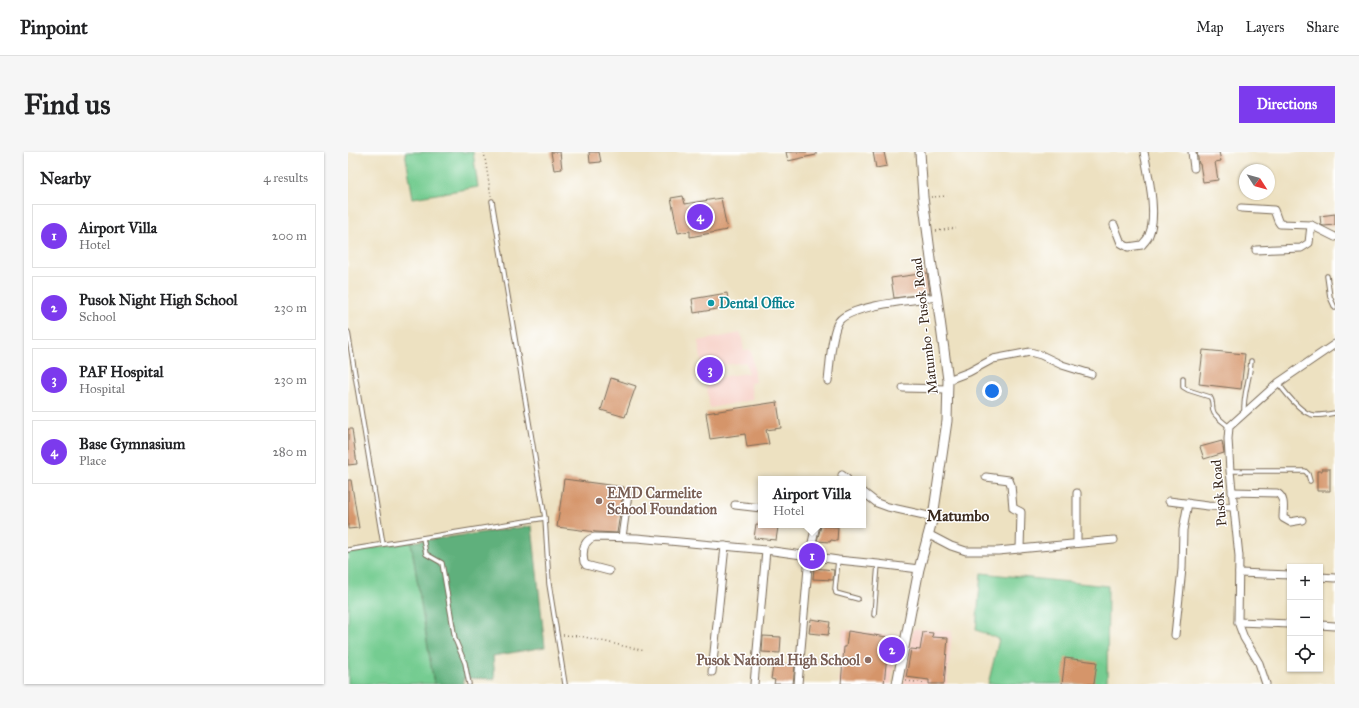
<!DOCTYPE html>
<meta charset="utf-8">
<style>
:root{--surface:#fff;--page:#f6f6f6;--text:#202124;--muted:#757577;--line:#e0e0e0;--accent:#7c3aed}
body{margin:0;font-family:"IM FELL Great Primer",serif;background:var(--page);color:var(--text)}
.controls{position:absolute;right:12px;bottom:12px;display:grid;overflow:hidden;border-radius:0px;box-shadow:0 1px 3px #0004}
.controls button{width:36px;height:36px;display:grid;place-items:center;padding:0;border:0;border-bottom:1px solid var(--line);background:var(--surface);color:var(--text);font:20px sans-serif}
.compass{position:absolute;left:891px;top:12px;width:36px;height:36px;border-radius:50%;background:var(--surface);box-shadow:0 1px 3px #0004;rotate:126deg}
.you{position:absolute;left:644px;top:239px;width:14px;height:14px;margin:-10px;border:3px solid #fff;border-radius:50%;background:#1a73e8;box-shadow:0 0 0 6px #1a73e833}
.badge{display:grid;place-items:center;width:26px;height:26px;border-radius:50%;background:var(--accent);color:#fff;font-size:13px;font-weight:700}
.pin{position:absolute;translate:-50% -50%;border:2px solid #fff;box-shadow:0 1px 4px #0006}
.popup{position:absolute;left:410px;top:324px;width:108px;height:52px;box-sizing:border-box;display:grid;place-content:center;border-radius:0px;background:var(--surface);filter:drop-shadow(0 1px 3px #0005);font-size:13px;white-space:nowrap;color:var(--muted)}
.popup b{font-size:15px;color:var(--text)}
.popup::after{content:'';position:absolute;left:50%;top:100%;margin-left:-8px;border:8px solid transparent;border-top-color:var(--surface)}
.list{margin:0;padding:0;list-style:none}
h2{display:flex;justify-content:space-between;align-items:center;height:52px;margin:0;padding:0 16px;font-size:17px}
h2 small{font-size:13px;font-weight:400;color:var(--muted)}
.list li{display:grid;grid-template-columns:26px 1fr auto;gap:12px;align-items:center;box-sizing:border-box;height:64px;margin:0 8px 8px;padding:0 8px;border:1px solid var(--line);border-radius:0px}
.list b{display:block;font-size:15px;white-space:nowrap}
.list p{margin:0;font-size:13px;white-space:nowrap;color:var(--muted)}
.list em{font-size:13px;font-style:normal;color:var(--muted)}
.icon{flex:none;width:22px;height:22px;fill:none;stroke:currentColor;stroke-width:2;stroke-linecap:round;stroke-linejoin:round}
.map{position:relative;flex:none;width:987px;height:532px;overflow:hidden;border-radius:0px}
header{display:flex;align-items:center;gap:24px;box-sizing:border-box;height:56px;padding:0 20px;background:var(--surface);border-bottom:1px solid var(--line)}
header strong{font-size:19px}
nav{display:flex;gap:22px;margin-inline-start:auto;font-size:14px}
.intro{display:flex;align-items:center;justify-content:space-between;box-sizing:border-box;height:96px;padding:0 24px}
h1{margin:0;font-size:28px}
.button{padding:10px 18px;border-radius:0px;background:var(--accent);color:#fff;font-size:14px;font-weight:700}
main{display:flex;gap:24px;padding:0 24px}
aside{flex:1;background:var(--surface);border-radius:0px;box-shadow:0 1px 3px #0004}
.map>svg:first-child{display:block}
.built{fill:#f7d1c8;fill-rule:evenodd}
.green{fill:#74cc91;stroke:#587b58}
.forest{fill:#5fb07b;stroke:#4d6d4c}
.building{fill:#d5956a}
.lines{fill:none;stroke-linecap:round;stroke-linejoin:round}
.lane-casing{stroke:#796a57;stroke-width:5.5}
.street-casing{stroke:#796a57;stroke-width:9}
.secondary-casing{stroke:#796a57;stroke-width:11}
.path{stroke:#796a57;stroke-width:1.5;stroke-dasharray:1 3;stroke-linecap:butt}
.lane{stroke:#fff;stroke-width:3.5}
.street{stroke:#fff;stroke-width:7}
.secondary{stroke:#fff;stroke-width:9}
.culture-dot{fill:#0f9aa8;stroke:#fff;stroke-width:1.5}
.education-dot{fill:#8d6e63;stroke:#fff;stroke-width:1.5}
.labels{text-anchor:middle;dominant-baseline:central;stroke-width:3;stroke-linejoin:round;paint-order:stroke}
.culture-label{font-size:14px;font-weight:bold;fill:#0d838f;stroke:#fff;text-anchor:start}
.street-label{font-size:14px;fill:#3b2a1e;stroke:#fff}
.education-label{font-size:14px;font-weight:bold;fill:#785e54;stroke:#fff;text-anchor:start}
.neighbourhood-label{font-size:15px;font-weight:bold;fill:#3b2a1e;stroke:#fff}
</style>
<header>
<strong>Pinpoint</strong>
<nav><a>Map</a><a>Layers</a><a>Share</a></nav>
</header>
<div class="intro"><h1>Find us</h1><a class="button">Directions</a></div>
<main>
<aside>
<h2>Nearby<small>4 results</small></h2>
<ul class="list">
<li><span class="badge">1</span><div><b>Airport Villa</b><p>Hotel</p></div><em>200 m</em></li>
<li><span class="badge">2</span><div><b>Pusok Night High School</b><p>School</p></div><em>230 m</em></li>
<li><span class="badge">3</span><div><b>PAF Hospital</b><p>Hospital</p></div><em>230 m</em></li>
<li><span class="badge">4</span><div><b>Base Gymnasium</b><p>Place</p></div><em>280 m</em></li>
</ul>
</aside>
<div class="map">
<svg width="987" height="532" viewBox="0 0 987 532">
<rect width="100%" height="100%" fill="#fff"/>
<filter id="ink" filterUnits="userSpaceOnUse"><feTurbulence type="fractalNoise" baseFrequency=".025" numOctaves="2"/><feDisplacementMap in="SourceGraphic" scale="8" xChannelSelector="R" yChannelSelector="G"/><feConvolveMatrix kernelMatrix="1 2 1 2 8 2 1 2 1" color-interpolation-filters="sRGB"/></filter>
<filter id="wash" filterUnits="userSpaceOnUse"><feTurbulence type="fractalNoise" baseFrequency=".012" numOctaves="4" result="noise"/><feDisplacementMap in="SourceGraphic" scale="16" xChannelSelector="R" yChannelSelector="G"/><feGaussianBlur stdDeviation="0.9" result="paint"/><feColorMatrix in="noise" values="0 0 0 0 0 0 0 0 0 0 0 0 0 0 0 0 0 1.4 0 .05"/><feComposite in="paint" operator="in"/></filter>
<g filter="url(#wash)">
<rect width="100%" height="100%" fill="#ede1c1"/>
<g class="built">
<path d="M393,181L396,199L403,198L408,230L402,231L405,248L362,256L350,189ZM398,210L400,221L371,225L369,214Z"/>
<polygon points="495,477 551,485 543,532 491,532"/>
<polygon points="565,477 604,479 599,532 555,532"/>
</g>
<g class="green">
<polygon points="57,0 125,0 130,35 65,46"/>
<polygon points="63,390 86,532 0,532 0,400"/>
<polygon points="633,421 760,434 759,532 640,532 651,487 628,478"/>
</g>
<polygon class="forest" points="184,374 197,495 145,504 147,527 115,526 116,532 86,532 63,390"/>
<g id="blocks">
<g class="building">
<polygon points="203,0 212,0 214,17 206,18"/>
<polygon points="241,0 251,0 253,10 242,11"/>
<polygon points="438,0 468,0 468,3 440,9"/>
<polygon points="525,0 536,0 539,14 528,16"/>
<polygon points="849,0 871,0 873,9 867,10 870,28 855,30 852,12 851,12"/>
<polygon points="335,44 337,52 373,46 379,78 342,85 342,79 330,81 323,46"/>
<polygon points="987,62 987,73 976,74 973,73 972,64"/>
<polygon points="579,121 582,141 546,146 543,126"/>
<polygon points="379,141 381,155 346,161 344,147"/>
<polygon points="855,198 897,202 893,237 851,232"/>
<polygon points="263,226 288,234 277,265 253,258"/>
<polygon points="429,250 433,276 418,278 421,292 399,295 397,282 362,287 358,261"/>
<polygon points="0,277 4,277 9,312 0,313"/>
<polygon points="874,289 876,301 856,307 852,295"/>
<polygon points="974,317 982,317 982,339 969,339 969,319 974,319"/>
<polygon points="216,327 276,335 269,381 248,380 209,375"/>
<polygon points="0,328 3,328 11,376 0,377"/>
<polygon points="408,372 430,375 428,388 406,386"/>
<polygon points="473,374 490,375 489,389 483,388 482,390 469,389"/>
<polygon points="466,416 486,418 485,428 465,427"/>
<polygon points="463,467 482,470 480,483 461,481"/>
<polygon points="500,479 539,485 536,503 539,503 536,532 493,532 496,495 498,495"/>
<polygon points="575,480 585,481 584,485 600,486 596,532 581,532 581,528 558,525 563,497 572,498"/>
<polygon points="415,484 433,485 432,501 414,500"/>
<polygon points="717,506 749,510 746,532 714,532"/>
<polygon points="430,511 447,514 445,532 426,532 427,528 423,527 425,515 429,515"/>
</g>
</g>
</g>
<g filter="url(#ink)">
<use href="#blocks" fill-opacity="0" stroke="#796a57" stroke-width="1"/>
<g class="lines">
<defs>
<g id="lane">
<polyline points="144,49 197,366 201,432 217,532"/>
<polyline points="979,124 982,145 987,156"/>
<polyline points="0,180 35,392"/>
<path d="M835,226V235L840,238L862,245C866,250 863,256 866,261C869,266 877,271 881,275"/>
<path d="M930,231C936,239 954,262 965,263C971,264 980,262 987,261"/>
<path d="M896,260C895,242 902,227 903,209"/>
<polyline points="882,319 957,319 960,322 962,329"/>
<polyline points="75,386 78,402 94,411 107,487 117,511 121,532"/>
<polyline points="0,398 197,366"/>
<polyline points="490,408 487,437 488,441 510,447"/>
<polyline points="526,463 530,412"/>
</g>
<g id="street">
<polyline points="844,0 846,16"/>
<polyline points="893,56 926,58 930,69 932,72 963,73 987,85"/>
<path d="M766,73L773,91L780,95L794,93C796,90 800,87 801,83C810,63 800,22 796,0"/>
<polyline points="908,98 953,96 961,91 963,73"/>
<polyline points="600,228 621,220 645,207 682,200 693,203 714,213 743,222"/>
<path d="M480,229C482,214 483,181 491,169C503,153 568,148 589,145"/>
<polyline points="555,236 600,237"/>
<polyline points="494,323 499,327"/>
<polyline points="638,325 661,328 663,333 665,356 673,360 672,397"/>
<polyline points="515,340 529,351 540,355 585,365"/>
<path d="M884,340L929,341C938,346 935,357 935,366L942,370L954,368"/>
<polyline points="821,349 860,354 885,355"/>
<polyline points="387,353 413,356"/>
<polyline points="580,382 603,394 618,399 650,399 766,388"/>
<polyline points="274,385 280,343"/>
<polyline points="729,391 729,341"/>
<path d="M261,419L238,413L236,410C234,399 235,388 247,385L289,386L418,398L490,408L530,412L571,417"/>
<polyline points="891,421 942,423"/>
<polyline points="972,425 987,426"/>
<polyline points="890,470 942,472"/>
<polyline points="972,473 987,474"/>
<polyline points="827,483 834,417 835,378 840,351"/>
<polyline points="364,520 377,394"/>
<polyline points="406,532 418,398"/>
<polyline points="450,532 461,404 468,373"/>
<polyline points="918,532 911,511 896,486 890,470 891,404 882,319 880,287 881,275 930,231 987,192"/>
</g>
<polyline id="secondary" points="549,532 571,417 585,365 599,269 600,228 589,145 584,115 575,45 572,0"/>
</defs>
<use href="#lane" class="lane-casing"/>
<use href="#street" class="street-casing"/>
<use href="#secondary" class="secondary-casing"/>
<g class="path">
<polyline points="136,0 143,44"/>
<polyline points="583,45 599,44"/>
<polyline points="588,79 608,76"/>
<polyline points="215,483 232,484 297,499"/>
<polyline points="558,529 577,531 577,532"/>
</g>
<use href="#lane" class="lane"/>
<use href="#street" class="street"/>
<use href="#secondary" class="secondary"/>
</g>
</g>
<circle class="culture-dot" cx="363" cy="151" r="4"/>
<g class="education-dot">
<circle cx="251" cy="349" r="4"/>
<circle cx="520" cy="508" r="4"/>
</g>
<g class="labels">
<g class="culture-label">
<text x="371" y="151">Dental Office</text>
</g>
<g class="street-label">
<text transform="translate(577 174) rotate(-97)">Matumbo - Pusok Road</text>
<text transform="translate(871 341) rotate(-95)">Pusok Road</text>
</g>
<g class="education-label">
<text x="259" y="341">EMD Carmelite<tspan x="259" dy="16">School Foundation</tspan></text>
<text x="512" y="508" text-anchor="end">Pusok National High School</text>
</g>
<g class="neighbourhood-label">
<text x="610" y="364">Matumbo</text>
</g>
</g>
</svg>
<div class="controls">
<button>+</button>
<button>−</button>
<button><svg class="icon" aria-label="locate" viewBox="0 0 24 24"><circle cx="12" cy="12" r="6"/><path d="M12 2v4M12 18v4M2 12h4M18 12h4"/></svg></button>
</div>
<svg class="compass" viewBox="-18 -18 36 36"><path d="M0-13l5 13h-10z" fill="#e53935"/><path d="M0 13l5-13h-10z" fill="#757577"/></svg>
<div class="you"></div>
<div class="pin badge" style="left:464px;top:404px">1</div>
<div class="popup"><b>Airport Villa</b>Hotel</div>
<div class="pin badge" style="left:544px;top:498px">2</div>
<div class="pin badge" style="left:362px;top:218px">3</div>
<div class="pin badge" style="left:352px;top:65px">4</div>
</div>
</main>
